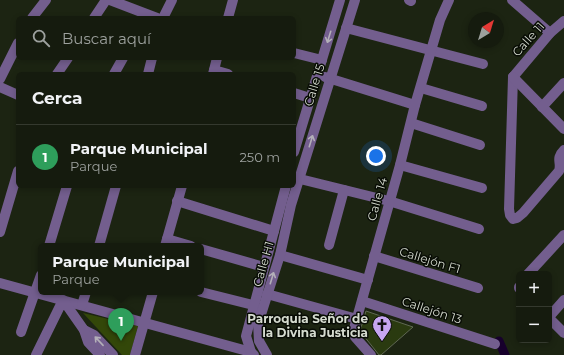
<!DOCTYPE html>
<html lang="es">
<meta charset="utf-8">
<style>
:root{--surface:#151b0e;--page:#22281c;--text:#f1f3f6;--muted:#9da19e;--line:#34392e;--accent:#1a73e8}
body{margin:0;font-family:Montserrat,sans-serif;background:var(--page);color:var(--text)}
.controls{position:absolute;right:12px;bottom:12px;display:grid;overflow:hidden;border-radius:6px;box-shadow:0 2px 6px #0003}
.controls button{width:36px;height:36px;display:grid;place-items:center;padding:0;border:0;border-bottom:1px solid var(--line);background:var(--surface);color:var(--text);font:20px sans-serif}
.compass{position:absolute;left:468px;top:12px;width:36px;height:36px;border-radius:50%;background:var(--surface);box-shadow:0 2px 6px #0003;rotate:38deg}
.you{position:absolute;left:376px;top:156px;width:14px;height:14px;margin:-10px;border:3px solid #fff;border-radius:50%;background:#1a73e8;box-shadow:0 0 0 6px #1a73e833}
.badge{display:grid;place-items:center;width:26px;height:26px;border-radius:50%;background:var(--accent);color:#fff;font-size:13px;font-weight:700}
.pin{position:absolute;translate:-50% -33px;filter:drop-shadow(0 1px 2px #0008)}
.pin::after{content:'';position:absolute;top:21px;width:14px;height:12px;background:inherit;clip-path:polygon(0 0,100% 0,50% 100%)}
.popup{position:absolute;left:38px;top:243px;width:166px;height:52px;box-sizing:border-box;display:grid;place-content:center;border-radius:6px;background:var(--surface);filter:drop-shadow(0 1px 3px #0005);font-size:13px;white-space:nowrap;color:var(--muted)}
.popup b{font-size:15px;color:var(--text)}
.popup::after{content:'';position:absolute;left:50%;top:100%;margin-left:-8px;border:8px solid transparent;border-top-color:var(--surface)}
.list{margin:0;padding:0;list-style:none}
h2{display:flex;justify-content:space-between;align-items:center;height:52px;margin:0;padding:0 16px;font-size:17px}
h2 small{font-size:13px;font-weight:400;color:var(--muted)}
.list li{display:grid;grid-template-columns:26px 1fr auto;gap:12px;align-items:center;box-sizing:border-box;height:64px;padding:0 16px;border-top:1px solid var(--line)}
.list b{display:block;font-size:15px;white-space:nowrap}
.list p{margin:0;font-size:13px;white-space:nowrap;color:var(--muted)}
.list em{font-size:13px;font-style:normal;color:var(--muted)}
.icon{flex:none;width:22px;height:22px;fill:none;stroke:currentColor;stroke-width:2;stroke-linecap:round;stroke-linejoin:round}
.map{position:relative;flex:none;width:564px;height:355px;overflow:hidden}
.search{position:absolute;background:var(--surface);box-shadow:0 2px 6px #0003;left:16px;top:16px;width:280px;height:44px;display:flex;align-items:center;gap:10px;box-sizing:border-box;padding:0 14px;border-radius:6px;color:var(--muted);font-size:15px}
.panel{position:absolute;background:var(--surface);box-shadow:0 2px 6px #0003;left:16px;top:72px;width:280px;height:116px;border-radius:6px}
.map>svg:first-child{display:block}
.green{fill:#334709}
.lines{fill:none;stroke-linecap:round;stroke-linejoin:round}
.canal{stroke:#17002c;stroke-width:9}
.building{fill:#2a3a10;stroke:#5f6853}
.minor{stroke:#735e8e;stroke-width:10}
.oneway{stroke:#b3afb8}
.labels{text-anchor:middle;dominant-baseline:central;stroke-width:3;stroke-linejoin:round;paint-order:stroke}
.street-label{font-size:12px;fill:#d5dbcf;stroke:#080c05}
.poi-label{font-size:12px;font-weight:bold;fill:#d5dbcf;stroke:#080c05;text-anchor:end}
</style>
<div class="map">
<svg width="564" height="355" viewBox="0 0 564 355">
<rect width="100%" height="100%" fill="#1c2412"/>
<polygon class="green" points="83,313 138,326 130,355 122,355"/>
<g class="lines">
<polyline class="canal" points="499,341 505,355"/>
</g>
<polygon class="building" points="366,311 413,327 381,355 379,355 360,331"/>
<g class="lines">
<g class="minor">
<polyline points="110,0 157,18"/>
<polyline points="409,0 411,1"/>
<polyline points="512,0 550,33"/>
<polyline points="32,18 46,0"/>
<polyline points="94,18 106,0"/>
<polyline points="163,18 172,0"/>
<polyline points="228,18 233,0"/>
<polyline points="346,28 483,64"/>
<polyline points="294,53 322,60"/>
<polyline points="214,70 228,74"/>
<polyline points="57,74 68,58"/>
<polyline points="114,74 123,58"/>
<polyline points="148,74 152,58"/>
<polyline points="213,74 217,58"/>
<polyline points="325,77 415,105"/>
<path d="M513,77L509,209L510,215L513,219L517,218L523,213L559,171C562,162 555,159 564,150"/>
<polyline points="513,77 550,33 564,21"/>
<polyline points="513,77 564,129"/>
<polyline points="0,79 18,43"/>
<polyline points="0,87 18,95"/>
<polyline points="421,88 482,106"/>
<polyline points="294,93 310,98"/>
<polyline points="542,107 564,83"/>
<polyline points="411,123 480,145"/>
<polyline points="294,152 340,0"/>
<polyline points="400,165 482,188"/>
<polyline points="300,179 389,201 479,229"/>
<polyline points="177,201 274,231"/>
<polyline points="0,232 18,171"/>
<polyline points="167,239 191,246"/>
<polyline points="329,245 344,190"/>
<polyline points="49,246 67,186"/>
<polyline points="99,246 116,186"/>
<polyline points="165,246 182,186"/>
<polyline points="201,249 264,267"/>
<polyline points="280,255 368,280"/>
<polyline points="374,256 478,288"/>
<polyline points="528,274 564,235"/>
<polyline points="0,283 251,352"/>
<polyline points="519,287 519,288"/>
<polyline points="201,292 253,305"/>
<polyline points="267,294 357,319"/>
<polyline points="362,301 495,344"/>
<polyline points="82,305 86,292"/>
<polyline points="549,317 564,300"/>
<polyline points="549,318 564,333"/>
<polyline points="84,330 94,335 113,355"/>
<polyline points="21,332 41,275"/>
<polyline points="36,355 63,300 84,330 88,342 100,355"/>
<polyline points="135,355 153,292"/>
<polyline points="254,355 251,352 246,336 286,186"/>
<polyline points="267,355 259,341 258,324 280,255 291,205 355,0"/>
<polyline points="371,355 355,337 353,332 400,165 415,105 440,20 449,0"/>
</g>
</g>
<defs><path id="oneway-shaft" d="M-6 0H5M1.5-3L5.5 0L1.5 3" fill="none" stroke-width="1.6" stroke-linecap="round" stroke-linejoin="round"/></defs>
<g class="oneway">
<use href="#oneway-shaft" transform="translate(329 37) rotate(107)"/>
<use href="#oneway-shaft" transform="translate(311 141) rotate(-73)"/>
<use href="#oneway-shaft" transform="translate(272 278) rotate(-73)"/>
<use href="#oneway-shaft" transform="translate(99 341) rotate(-133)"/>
</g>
<defs>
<symbol id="church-pin" viewBox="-11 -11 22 30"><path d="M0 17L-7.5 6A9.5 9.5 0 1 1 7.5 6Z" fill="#c6a6f0" stroke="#080c05"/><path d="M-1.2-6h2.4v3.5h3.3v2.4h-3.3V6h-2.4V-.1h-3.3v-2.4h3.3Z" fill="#111"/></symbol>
</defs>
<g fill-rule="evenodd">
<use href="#church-pin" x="371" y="314" width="22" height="30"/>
</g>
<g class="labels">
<g class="street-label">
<text transform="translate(528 39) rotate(-48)">Calle 11</text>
<text transform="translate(314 85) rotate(-73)">Calle 15</text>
<text transform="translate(377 199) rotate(-74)">Calle 14</text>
<text transform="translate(430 260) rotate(17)">Callejón F1</text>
<text transform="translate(263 264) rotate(-74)">Calle H1</text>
<text transform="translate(432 310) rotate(18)">Callejón 13</text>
</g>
<g class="poi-label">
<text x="368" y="318">Parroquia Señor de<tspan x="368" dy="14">la Divina Justicia</tspan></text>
</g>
</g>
</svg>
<div class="controls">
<button>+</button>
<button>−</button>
</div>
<svg class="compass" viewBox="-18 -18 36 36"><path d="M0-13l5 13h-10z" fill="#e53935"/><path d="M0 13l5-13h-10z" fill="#9da19e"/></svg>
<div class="you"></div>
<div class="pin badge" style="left:121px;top:341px;background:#2e9e5b">1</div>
<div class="popup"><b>Parque Municipal</b>Parque</div>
<div class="search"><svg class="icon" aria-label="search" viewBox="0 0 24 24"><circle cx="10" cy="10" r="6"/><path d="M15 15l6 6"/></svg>Buscar aquí</div>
<section class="panel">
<h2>Cerca<small></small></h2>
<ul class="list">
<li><span class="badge" style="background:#2e9e5b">1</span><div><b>Parque Municipal</b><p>Parque</p></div><em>250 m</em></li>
</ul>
</section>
</div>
